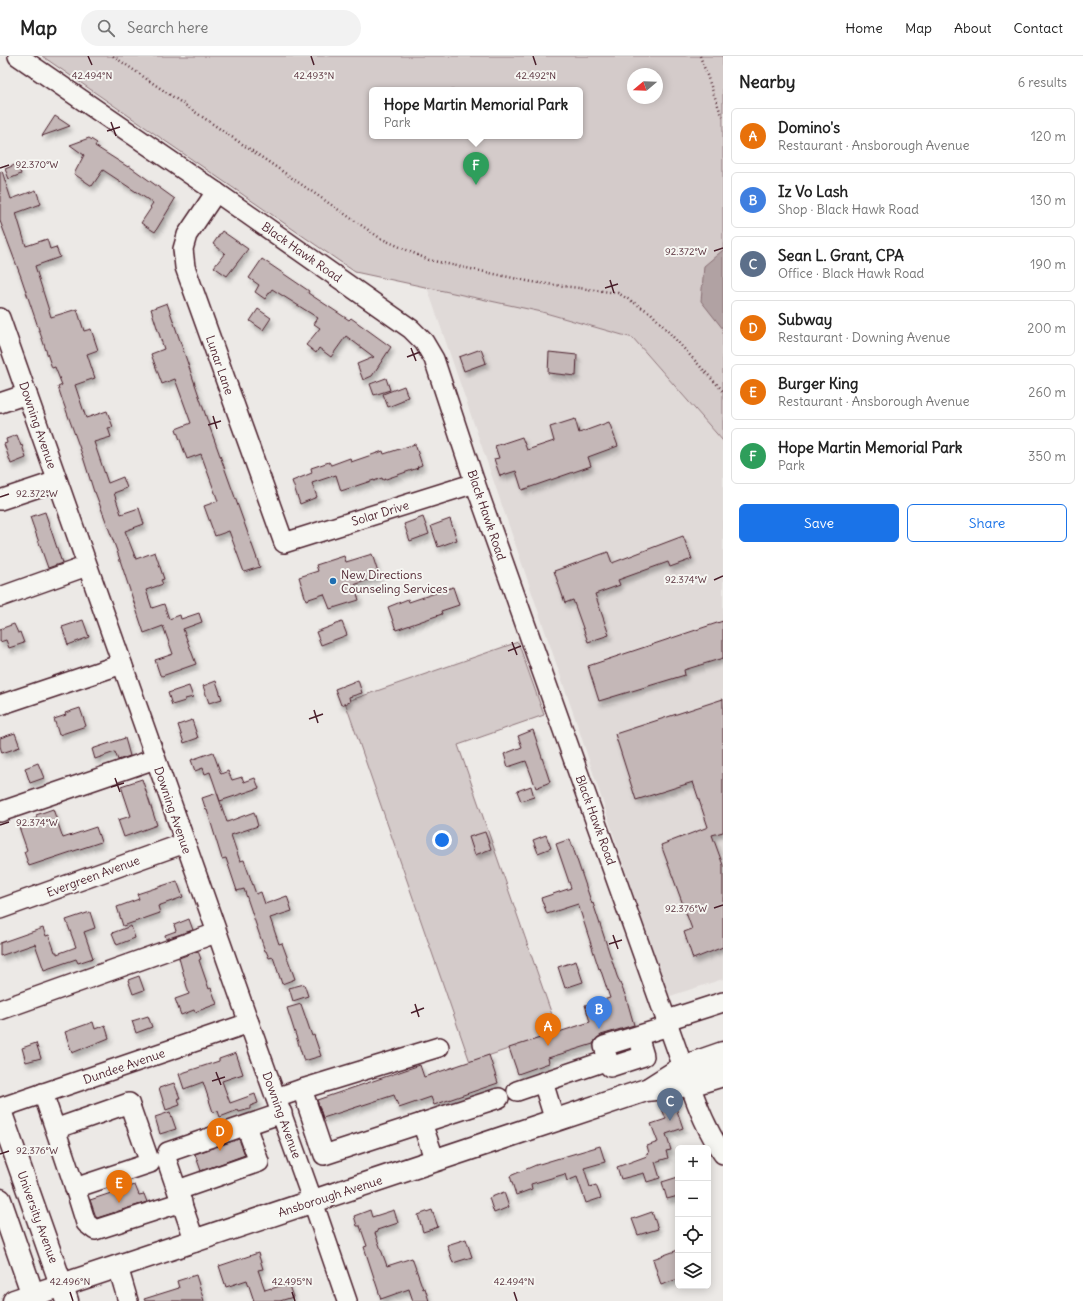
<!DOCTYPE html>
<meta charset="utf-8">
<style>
:root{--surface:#fff;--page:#f2f2f2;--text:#222;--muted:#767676;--line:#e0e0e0;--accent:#1a73e8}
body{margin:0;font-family:Delius,sans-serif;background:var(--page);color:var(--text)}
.controls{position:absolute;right:12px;bottom:12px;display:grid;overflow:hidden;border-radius:6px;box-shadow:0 2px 10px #0003}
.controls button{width:36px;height:36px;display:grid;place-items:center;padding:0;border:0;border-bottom:1px solid var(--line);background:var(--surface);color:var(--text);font:20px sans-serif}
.compass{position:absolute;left:627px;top:12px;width:36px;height:36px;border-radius:50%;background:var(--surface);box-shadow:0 2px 10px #0003;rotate:251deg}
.you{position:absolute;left:442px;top:784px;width:14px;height:14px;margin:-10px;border:3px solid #fff;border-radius:50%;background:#1a73e8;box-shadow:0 0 0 6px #1a73e833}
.badge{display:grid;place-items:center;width:26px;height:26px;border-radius:50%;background:var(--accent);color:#fff;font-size:13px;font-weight:700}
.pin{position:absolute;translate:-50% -33px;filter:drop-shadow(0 1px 2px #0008)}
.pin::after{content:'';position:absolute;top:21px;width:14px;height:12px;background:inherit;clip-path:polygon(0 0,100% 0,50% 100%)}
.popup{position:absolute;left:369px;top:31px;width:214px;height:52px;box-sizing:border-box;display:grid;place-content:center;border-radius:6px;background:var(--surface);filter:drop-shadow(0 1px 3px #0005);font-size:13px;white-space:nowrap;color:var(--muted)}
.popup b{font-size:15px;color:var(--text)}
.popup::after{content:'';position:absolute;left:50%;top:100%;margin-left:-8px;border:8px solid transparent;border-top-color:var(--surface)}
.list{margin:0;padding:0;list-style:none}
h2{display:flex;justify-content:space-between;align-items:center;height:52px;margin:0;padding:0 16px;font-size:17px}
h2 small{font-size:13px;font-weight:400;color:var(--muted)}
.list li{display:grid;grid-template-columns:26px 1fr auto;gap:12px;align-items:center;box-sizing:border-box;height:56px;margin:0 8px 8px;padding:0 8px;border:1px solid var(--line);border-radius:6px}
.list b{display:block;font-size:15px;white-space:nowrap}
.list p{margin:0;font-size:13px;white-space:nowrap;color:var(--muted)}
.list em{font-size:13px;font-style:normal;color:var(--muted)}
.actions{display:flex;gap:8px;padding:12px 16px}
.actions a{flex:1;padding:9px 0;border:1px solid var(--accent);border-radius:6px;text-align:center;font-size:14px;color:var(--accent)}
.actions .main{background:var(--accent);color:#fff}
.icon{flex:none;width:22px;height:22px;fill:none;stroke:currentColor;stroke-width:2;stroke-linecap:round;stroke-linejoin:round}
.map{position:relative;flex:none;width:723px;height:1245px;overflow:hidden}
header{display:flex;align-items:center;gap:24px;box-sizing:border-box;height:56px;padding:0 20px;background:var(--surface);border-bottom:1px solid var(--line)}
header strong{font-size:19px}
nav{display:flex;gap:22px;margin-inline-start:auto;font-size:14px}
.search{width:280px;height:36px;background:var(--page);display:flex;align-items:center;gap:10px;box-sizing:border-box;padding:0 14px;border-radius:22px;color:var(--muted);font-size:15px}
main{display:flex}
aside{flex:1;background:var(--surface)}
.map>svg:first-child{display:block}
.built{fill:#e0dad8}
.green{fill:#d4cbca;stroke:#8f757a;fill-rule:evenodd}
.water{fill:#b1a2a3;stroke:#886e73}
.building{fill:#c4b7b7;stroke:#4a1f2b;filter:url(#shadow)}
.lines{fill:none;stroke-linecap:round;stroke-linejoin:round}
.minor-casing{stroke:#4a1f2b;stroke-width:22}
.major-casing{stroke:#4a1f2b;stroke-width:25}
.path{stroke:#4a1f2b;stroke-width:2.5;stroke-dasharray:1 3;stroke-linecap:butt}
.minor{stroke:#f6f6f2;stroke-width:19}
.major{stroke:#f6f6f2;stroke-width:22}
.ticks{fill:none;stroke:#4a1f2b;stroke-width:1.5}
.poi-dot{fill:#1f6fb2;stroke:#f6f6f2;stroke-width:1.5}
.labels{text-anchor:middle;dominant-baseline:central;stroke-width:4;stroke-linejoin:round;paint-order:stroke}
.street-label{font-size:12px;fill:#4a1f2b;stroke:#f6f6f2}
.poi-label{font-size:12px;fill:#4a1f2b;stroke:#f6f6f2;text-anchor:start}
.ticks-label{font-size:10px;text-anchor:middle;fill:#4a1f2b;stroke:#f6f6f2;stroke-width:4;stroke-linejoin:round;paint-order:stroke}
</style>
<header>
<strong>Map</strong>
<div class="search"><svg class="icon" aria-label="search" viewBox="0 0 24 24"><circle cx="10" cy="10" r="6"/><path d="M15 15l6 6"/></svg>Search here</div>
<nav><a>Home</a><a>Map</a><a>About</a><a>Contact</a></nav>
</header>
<main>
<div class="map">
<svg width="723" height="1245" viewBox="0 0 723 1245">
<defs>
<filter id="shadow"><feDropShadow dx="2.5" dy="4.5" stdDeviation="2" flood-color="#0004"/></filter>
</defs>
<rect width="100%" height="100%" fill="#ece9e6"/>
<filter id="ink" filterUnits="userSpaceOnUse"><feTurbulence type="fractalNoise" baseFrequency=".025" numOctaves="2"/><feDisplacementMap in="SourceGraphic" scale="8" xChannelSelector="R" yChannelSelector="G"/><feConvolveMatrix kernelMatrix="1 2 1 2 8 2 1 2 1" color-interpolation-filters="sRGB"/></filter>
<g filter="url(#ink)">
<polygon class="built" points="427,231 542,256 633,282 723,385 723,923 667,941 578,671"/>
<g class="green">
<path d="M42,0H723V385L633,282L542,256L355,216ZM633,18H657V42H633ZM372,34H580V80H372Z"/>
<polygon points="518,586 544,659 458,689 558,976 470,1006 345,646"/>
</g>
<polygon class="water" points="723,194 723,273 701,245 704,210"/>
<g class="building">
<polygon points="55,60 70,70 42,80"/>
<polygon points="89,82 97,87 95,90 128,111 129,110 175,143 155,176 141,167 151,152 150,151 153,147 103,114 92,130 74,118 84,99 70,89"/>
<polygon points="17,108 21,118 9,123 5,113"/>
<polygon points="2,115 11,143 36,134 41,148 16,157 26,190 47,183 50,193 56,191 60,201 35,210 51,261 77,253 84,275 91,273 98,294 87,298 95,322 75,329 86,362 107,355 113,371 108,372 111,381 94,386 108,427 123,421 127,432 114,437 121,458 139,452 144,468 125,475 136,503 155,496 164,523 161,524 163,528 146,534 152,552 164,548 169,563 180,559 181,563 199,557 202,566 183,573 196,608 162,620 160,619 155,604 173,598 163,570 144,577 117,495 95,436 94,436 83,401 62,343 58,331 62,329 55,311 52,312 21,221 0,165 0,116"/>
<polygon points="222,175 248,193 227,220 214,211 225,197 213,188"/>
<polygon points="262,203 309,235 308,237 349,264 351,262 391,291 372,320 363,324 357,308 374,301 346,280 331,301 319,292 316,297 306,289 320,272 314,268 318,262 272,233 265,243 255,236 259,229 249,222"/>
<polygon points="167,247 209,369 260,511 244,516 229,475 215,480 204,450 218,445 201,398 187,403 176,373 191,367 175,323 162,328 151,298 164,293 151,253"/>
<polygon points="258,253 271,262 263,274 250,265"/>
<polygon points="481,293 486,307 464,315 459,301"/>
<polygon points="549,296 577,299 576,320 548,317"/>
<polygon points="386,322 390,334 374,339 370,328"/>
<polygon points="404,330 408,341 403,343 403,345 388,351 383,338"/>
<polygon points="575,363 579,377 609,366 618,390 588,401 591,410 522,434 516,415 500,420 494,403 499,402 495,390 522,381 527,394 554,385 550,371"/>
<polygon points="17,379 21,390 22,389 26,402 11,408 4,388 7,387 6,383"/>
<polygon points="415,388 422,409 417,411 418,412 383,424 382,422 374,425 374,424 341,435 336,419 312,427 317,441 300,448 292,425 312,417 311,412 329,406 331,409 350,402 351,406 383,395 384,398"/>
<polygon points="45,456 62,507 48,512 30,461"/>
<polygon points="423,461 429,478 410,485 404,468"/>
<polygon points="450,463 457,484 438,491 431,470"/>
<polygon points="683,480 692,503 670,511 668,506 618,524 620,529 595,538 609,579 588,586 573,544 565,547 554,515 608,496 612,507"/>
<polygon points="372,498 379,520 354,529 359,544 330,553 324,538 306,544 299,521 318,515 316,509 344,500 346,506"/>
<polygon points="453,531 459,549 441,555 442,558 396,574 388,551 408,543 409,546"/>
<polygon points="83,564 89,581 68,589 62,571"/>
<polygon points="723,565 723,602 684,614 685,619 599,645 588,610"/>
<polygon points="342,566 347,579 321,589 316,576"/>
<polygon points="14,568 18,577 20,576 24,587 9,592 6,584 0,586 0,573"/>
<polygon points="358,624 362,637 349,641 350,646 341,649 335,633"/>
<polygon points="216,625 222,643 209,647 203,630"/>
<polygon points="189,630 193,641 185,643 185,645 172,649 168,637"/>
<polygon points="723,643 723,776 712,779 723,809 723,891 693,903 684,876 692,873 661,789 708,771 693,726 636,744 615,678"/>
<polygon points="80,652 86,670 59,679 54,663 66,659 65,657"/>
<polygon points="192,664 198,682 184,687 178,669"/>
<polygon points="533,674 550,726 536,732 526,705 508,711 504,698 522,691 518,680"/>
<polygon points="15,677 20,691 2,697 0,690 0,682"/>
<polygon points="125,682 130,700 118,704 115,696 95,703 92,693"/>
<polygon points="213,696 221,718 228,715 232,724 242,721 244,726 255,722 259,732 220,745 210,716 205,718 203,712 195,715 191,704"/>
<polygon points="38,707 44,722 30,727 25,712"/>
<polygon points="142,723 157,769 124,781 118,764 131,760 121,730"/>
<polygon points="531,730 534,741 521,745 517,735"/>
<polygon points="217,737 227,766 254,756 258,770 231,779 240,805 244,804 256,838 261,836 265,848 287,840 292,855 270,862 279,888 282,887 295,923 282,928 273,901 269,902 266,895 265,895 244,833 237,835 226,802 222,803 207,754 206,754 202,742"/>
<polygon points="53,753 63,782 96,771 101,786 29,810 24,796 27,794 18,768 37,762 36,759"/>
<polygon points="485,776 491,793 475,799 469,781"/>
<polygon points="546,779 551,792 538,797 533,784"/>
<polygon points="570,783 592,848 593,847 617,920 626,941 634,969 601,979 596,983 593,988 548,1002 549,1007 518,1018 509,992 590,966 585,949 610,942 600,912 599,913 578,848 547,858 541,842 571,832 556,788"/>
<polygon points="177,825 183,841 158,850 160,857 123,870 117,851 139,843 137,838"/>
<polygon points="90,856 95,872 84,876 93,902 78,907 76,903 44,914 35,888 0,900 0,887 43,872 46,880 49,879 55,896 57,896 57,898 76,891 66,864"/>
<polygon points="189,863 193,874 166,883 165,879 176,875 174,869"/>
<polygon points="131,870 135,882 117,889 112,877"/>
<polygon points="198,895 201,903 199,904 209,933 211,932 217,948 195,956 194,954 181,959 175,943 189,938 179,902"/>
<polygon points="576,905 583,926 565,932 558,911"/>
<polygon points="139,920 144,934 133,938 128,924"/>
<polygon points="304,928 308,940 293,945 289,932"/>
<polygon points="301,948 312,980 314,979 321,1000 304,1005 287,952"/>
<polygon points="148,960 152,971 136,977 132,965"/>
<polygon points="93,966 95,973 105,969 109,982 72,997 65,976"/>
<polygon points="36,987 41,1002 26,1006 22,992"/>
<polygon points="236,997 243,1018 222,1025 230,1047 255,1038 258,1047 250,1050 250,1053 239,1056 238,1054 220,1061 218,1055 213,1056 203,1026 184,1033 179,1018 219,1005 219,1003"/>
<polygon points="489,999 498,1027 434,1049 431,1041 399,1052 394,1039 323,1062 317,1044 420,1009 424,1021"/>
<polygon points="174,1027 180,1042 178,1042 180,1049 166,1054 159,1032"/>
<polygon points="675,1049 683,1072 666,1078 671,1094 666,1095 668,1102 655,1106 660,1122 647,1126 644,1117 621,1123 617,1111 647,1100 646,1098 649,1097 647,1090 658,1086 651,1068 666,1063 662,1053"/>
<polygon points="170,1056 176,1073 160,1078 155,1061"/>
<polygon points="239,1083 245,1099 201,1115 195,1098"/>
<polygon points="600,1090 605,1106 584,1112 590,1131 596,1129 601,1142 586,1147 577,1121 567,1125 565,1118 531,1128 532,1133 516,1139 510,1120 536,1109"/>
<polygon points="678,1121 678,1140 667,1143 662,1126"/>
<polygon points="135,1129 139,1139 144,1138 147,1146 97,1162 96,1161 90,1144"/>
<polygon points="504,1136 509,1151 494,1157 489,1142"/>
<polygon points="370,1154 372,1161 394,1154 398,1167 377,1174 378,1176 375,1177 387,1210 412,1202 423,1233 425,1232 429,1245 413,1245 409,1233 381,1243 364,1191 367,1190 360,1170 357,1170 354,1160"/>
<polygon points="432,1154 438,1171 423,1176 418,1159"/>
<polygon points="652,1156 658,1173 638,1179 632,1163"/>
<polygon points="466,1183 472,1201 453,1207 447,1189"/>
<polygon points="678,1194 678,1223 661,1229 653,1203"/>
<polygon points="258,1197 263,1213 258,1214 265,1234 271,1232 271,1233 288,1227 293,1241 280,1245 254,1245 247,1224 226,1231 219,1210"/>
<polygon points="196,1219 204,1245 145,1245 144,1243 179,1232 177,1225"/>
</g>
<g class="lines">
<defs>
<g id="minor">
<path d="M18,0L216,136L411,273L424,286L434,303L475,427L683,1011C695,1042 704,1071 723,1098"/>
<polyline points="216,136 187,179 183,193 185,211 284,487 475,427"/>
<polyline points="0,262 249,967 313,1146 347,1245"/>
<polyline points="0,347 27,338"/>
<polyline points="0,444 57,425"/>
<polyline points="0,541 87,510"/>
<polyline points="0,649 122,608"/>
<polyline points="0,756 155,703"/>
<polyline points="0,853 185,787"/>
<polyline points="0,954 216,877"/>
<polyline points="667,964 723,946"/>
<polyline points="608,1004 610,1011 644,1000 638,980"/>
<polyline points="543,1026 555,1065"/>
<polyline points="302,1033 439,991"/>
<polyline points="517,1035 608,1004 604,990 669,970"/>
<polyline points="43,1037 75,1132 150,1107 129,1047 55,1073"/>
<polyline points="276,1042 302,1033 324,1099 422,1067 435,1105"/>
<polyline points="0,1052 249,967"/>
<polyline points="422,1067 499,1042"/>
<polyline points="75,1132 86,1167 95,1174 182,1146"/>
<polyline points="178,1134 259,1106 246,1070"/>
<polyline points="195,1186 166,1102 168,1096 282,1057"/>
<polyline points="118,1211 128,1245"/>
</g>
<g id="major">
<polyline points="650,1032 683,1011 723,997"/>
<polyline points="0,1055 67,1245"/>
<polyline points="0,1144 35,1245"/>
<polyline points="14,1245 646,1034 690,1029 723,1019"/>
</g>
</defs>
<use href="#minor" class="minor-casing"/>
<use href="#major" class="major-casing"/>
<g class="path">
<polyline points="113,0 380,182 429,204 532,226 618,237 651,257 723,335"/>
<polyline points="700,0 720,55 723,60"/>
</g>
<use href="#minor" class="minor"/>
<use href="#major" class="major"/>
</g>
</g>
<path class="ticks" d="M88,0L92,9M311,0L314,9M533,0L536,9M111,66L116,80M107,75L120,71M0,112L9,109M714,195L723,192M610,224L614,237M605,232L618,228M411,292L416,305M407,301L420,296M213,360L217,373M208,369L221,365M0,441L9,438M714,524L723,520M512,586L517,599M508,595L521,590M314,654L318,667M309,663L323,658M115,722L120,736M111,731L124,727M0,769L9,766M714,852L723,849M613,879L618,893M609,888L622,884M415,948L419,961M411,957L424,952M216,1016L221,1029M212,1025L225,1021M0,1098L9,1095M70,1236L73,1245M292,1236L295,1245M514,1236L517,1245"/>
<circle class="poi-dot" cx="333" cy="525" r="4"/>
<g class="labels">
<g class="street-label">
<text transform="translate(302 196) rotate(35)">Black Hawk Road</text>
<text transform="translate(220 309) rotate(71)">Lunar Lane</text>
<text transform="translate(38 369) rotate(71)">Downing Avenue</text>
<text transform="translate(380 457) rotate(-17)">Solar Drive</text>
<text transform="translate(487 459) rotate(71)">Black Hawk Road</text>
<text transform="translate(173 754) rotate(71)">Downing Avenue</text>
<text transform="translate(596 764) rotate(70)">Black Hawk Road</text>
<text transform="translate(93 820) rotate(-20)">Evergreen Avenue</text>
<text transform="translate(124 1010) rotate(-19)">Dundee Avenue</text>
<text transform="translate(282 1059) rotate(70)">Downing Avenue</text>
<text transform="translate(330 1140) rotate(-18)">Ansborough Avenue</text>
<text transform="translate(38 1161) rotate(70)">University Avenue</text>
</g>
<g class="poi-label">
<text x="341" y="518">New Directions<tspan x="341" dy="14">Counseling Services</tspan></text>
</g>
</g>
<g class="ticks-label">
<text x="92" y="23">42.494°N</text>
<text x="314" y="23">42.493°N</text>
<text x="536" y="23">42.492°N</text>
<text x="37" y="112">92.370°W</text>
<text x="686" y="199">92.372°W</text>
<text x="37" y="441">92.372°W</text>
<text x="686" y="527">92.374°W</text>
<text x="37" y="770">92.374°W</text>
<text x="686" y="856">92.376°W</text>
<text x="37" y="1098">92.376°W</text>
<text x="70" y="1229">42.496°N</text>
<text x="292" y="1229">42.495°N</text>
<text x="514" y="1229">42.494°N</text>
</g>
</svg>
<div class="controls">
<button>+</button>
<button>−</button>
<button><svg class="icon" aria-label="locate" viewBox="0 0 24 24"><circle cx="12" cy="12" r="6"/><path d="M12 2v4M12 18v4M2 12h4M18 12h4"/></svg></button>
<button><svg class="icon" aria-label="layers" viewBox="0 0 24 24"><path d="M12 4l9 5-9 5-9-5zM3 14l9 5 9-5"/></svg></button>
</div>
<svg class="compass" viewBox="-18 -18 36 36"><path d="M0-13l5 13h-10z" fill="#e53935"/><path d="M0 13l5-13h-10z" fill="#767676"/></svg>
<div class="you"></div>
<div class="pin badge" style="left:548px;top:990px;background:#e8710a">A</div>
<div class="pin badge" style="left:599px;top:973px;background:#3f7fe0">B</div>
<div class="pin badge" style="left:670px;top:1065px;background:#5c6f8a">C</div>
<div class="pin badge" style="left:220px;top:1095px;background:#e8710a">D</div>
<div class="pin badge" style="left:119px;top:1147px;background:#e8710a">E</div>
<div class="pin badge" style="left:476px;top:129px;background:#2e9e5b">F</div>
<div class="popup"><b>Hope Martin Memorial Park</b>Park</div>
</div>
<aside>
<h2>Nearby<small>6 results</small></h2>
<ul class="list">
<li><span class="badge" style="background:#e8710a">A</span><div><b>Domino's</b><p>Restaurant · Ansborough Avenue</p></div><em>120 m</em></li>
<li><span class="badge" style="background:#3f7fe0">B</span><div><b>Iz Vo Lash</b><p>Shop · Black Hawk Road</p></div><em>130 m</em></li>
<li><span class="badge" style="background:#5c6f8a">C</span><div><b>Sean L. Grant, CPA</b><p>Office · Black Hawk Road</p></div><em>190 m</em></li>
<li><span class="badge" style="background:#e8710a">D</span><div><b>Subway</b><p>Restaurant · Downing Avenue</p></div><em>200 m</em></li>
<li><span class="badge" style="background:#e8710a">E</span><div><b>Burger King</b><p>Restaurant · Ansborough Avenue</p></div><em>260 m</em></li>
<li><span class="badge" style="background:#2e9e5b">F</span><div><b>Hope Martin Memorial Park</b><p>Park</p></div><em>350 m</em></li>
</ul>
<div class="actions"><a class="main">Save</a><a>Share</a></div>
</aside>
</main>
